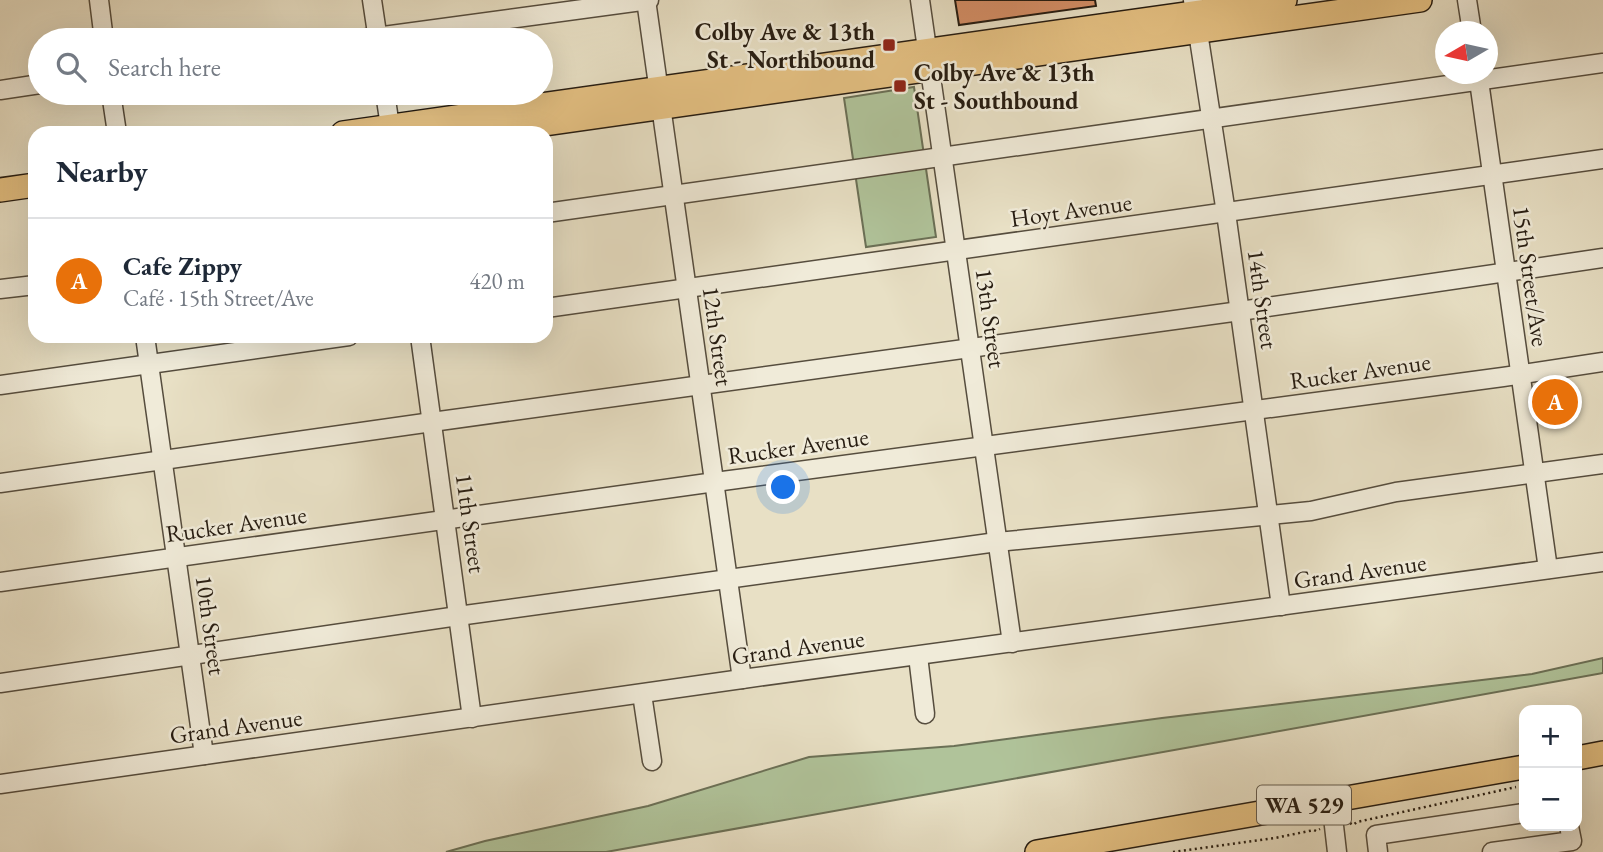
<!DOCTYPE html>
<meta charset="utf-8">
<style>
:root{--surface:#fff;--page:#f6f6f7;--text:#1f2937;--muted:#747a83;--line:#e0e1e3;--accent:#8f2418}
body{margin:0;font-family:"EB Garamond",serif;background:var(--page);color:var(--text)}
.controls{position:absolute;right:21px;bottom:21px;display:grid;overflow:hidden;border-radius:14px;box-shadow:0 7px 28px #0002}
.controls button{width:63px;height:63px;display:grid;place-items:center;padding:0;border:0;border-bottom:2px solid var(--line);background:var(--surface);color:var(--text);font:35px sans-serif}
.compass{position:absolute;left:1435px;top:21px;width:63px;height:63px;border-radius:50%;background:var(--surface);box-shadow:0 7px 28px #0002;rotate:261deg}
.you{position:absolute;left:784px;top:488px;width:24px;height:24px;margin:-18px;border:5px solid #fff;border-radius:50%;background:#1a73e8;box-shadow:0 0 0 10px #1a73e833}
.badge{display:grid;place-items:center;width:46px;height:46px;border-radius:50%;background:var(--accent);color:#fff;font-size:23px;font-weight:700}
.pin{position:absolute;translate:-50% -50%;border:4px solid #fff;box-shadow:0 2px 7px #0006}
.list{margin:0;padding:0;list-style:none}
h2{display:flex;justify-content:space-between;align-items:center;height:91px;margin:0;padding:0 28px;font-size:30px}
h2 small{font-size:23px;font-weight:400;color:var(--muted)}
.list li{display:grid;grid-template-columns:46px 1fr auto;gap:21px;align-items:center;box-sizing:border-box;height:126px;padding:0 28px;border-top:2px solid var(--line)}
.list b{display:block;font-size:26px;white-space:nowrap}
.list p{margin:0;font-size:23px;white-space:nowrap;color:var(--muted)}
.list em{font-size:23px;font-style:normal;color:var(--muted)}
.icon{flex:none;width:38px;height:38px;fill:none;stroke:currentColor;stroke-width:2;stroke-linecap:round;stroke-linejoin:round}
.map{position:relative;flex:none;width:1603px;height:852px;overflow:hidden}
.search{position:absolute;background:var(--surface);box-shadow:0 7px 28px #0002;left:28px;top:28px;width:525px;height:77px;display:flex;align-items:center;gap:18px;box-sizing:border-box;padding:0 24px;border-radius:38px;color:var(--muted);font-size:26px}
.panel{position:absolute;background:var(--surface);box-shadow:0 7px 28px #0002;left:28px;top:126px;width:525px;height:217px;border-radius:21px}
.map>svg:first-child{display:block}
.green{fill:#b0c39a;stroke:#6b7056;stroke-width:2}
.building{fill:#d28d65;stroke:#261c11;stroke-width:2}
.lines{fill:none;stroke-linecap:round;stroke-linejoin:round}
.minor-casing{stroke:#564d3e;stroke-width:21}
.major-casing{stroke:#261c11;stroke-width:26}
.path{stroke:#261c11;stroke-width:2.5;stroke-dasharray:2 3.5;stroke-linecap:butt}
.minor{stroke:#f0ebd9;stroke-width:18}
.major{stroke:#e4c082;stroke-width:23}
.poi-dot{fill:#8f2418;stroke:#f0ebd9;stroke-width:2.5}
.labels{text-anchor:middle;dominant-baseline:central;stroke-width:5;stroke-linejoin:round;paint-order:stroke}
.shield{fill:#f0ebd9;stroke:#635a4d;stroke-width:2}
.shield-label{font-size:23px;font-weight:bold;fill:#261c11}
.poi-label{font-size:24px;font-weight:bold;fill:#261c11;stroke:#f0ebd9;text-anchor:end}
.street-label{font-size:24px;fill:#261c11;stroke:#f0ebd9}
</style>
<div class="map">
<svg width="1603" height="852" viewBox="0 0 1603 852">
<rect width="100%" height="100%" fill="#e8e0c5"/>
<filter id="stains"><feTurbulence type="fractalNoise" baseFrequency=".00286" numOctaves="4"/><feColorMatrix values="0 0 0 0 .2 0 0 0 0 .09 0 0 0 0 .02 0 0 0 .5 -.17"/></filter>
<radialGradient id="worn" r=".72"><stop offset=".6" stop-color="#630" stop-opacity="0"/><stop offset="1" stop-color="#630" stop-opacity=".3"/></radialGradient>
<g class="green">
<polygon points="914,87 936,237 866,247 844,98"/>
<polygon points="1603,658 1603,673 606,852 446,852 485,841 648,806 809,757 954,746 1162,718 1532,674"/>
</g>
<polygon class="building" points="955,0 1095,0 1096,6 959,25"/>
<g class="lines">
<defs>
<g id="minor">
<polyline points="99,0 104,40"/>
<polyline points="372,0 378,40"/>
<polyline points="646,0 742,679"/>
<polyline points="920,0 1012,643"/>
<polyline points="1193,0 1226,213 1281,606"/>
<polyline points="1467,0 1472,32"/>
<polyline points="354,40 649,0"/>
<polyline points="1478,74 1548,569"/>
<polyline points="0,90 40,84"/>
<polyline points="111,93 117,133"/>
<polyline points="385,93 391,133"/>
<polyline points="546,213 1603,63"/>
<polyline points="0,289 35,285"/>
<polyline points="546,308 1603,159"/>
<polyline points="145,336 204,755"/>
<polyline points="420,336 472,718"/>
<polyline points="0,385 349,336"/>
<polyline points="0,483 432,422 1240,311 1603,258"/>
<polyline points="0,582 715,482 1503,377 1603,362"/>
<polyline points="918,656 925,714"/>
<polyline points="0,683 458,616 997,542 1311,511 1396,492 1603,464"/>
<polyline points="642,694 652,761"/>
<polyline points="0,784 742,679 1603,562"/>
<polyline points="1331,800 1337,852"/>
<polyline points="1378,852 1376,835 1524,813"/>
<polyline points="1492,852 1572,841 1569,826"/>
</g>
<g id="major">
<polyline points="343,133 1285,0"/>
<polyline points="480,133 1420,0"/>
<polyline points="0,190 35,185"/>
<polyline points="1577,758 1603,753"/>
<polyline points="1037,852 1524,767"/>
</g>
</defs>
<use href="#minor" class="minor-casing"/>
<use href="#major" class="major-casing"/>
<g class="path">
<polyline points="1350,823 1353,825 1357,822 1516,787"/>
<polyline points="1173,852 1275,838 1314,830 1316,831 1320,829"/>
</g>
<use href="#minor" class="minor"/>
<use href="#major" class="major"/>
</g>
<g class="poi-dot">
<rect x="882" y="38" width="14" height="14" rx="3.5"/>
<rect x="893" y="79" width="14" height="14" rx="3.5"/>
</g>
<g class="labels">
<rect class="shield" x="1257" y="785.5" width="94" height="39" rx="5"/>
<g class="shield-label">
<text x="1304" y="805">WA 529</text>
</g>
<g class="poi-label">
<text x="875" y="31">Colby Ave &amp; 13th<tspan x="875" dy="28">St - Northbound</tspan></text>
<text x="914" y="72" text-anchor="start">Colby Ave &amp; 13th<tspan x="914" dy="28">St - Southbound</tspan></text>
</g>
<g class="street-label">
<text transform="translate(1071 210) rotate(-8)">Hoyt Avenue</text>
<text transform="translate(1531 276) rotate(82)">15th Street/Ave</text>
<text transform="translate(1263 299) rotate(82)">14th Street</text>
<text transform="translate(991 318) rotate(82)">13th Street</text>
<text transform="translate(718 336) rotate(82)">12th Street</text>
<text transform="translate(1360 371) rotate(-8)">Rucker Avenue</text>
<text transform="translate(798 446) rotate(-8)">Rucker Avenue</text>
<text transform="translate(471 523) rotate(82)">11th Street</text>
<text transform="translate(236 524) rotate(-8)">Rucker Avenue</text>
<text transform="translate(1360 571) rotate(-8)">Grand Avenue</text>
<text transform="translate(211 625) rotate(82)">10th Street</text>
<text transform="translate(798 647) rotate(-8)">Grand Avenue</text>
<text transform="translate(236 726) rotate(-8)">Grand Avenue</text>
</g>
</g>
<rect width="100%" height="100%" filter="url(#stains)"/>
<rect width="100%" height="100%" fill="url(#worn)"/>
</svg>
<div class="controls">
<button>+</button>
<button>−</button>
</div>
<svg class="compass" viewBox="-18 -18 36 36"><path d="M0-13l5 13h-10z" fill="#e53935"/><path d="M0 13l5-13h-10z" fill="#747a83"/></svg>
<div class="you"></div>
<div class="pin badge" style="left:1555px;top:402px;background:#e8710a">A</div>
<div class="search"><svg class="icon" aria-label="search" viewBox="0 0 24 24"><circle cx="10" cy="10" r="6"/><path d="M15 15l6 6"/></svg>Search here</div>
<section class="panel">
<h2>Nearby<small></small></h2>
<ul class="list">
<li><span class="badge" style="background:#e8710a">A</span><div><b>Cafe Zippy</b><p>Café · 15th Street/Ave</p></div><em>420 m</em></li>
</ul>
</section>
</div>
